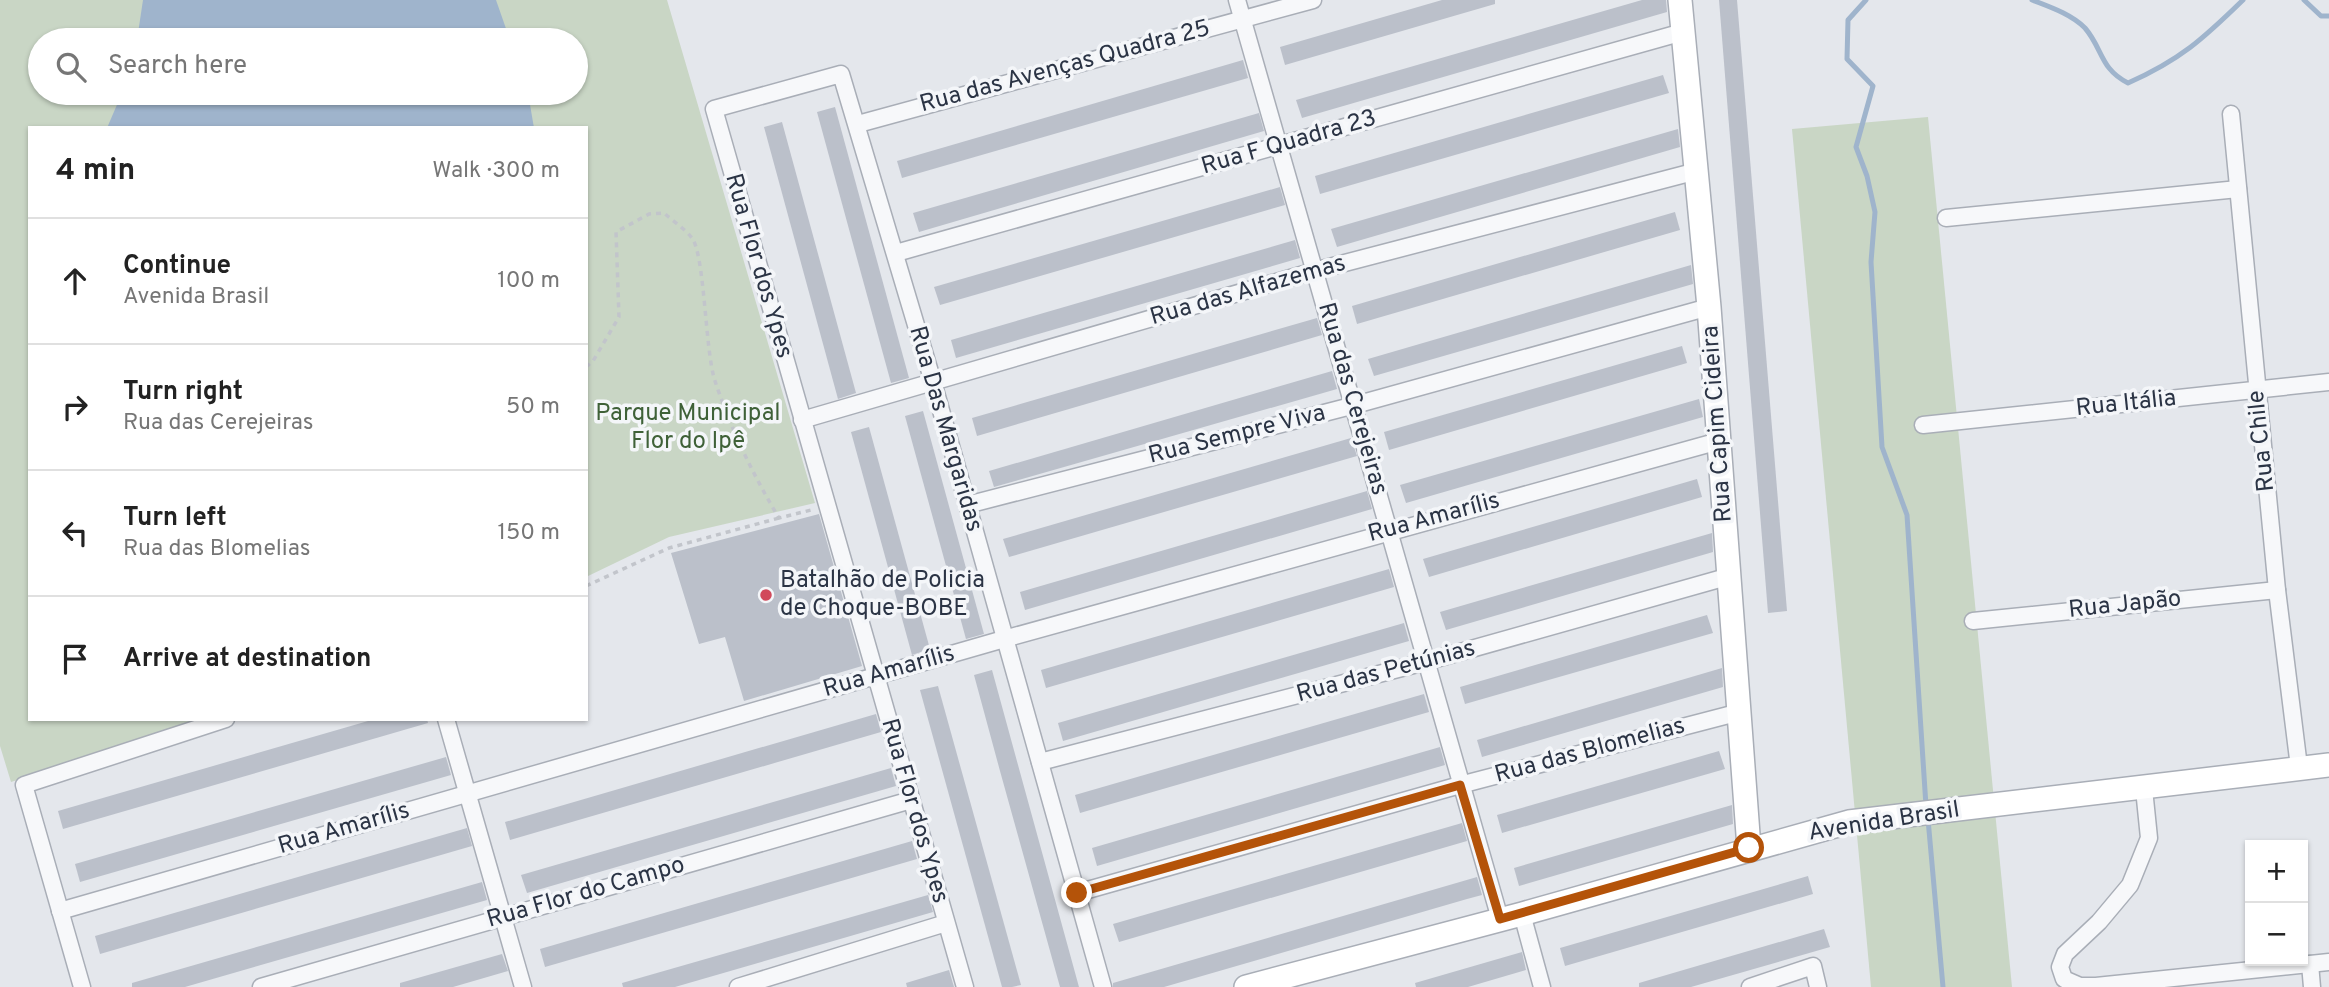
<!DOCTYPE html>
<meta charset="utf-8">
<style>
:root{--surface:#fff;--page:#f6f6f6;--text:#222;--muted:#767676;--line:#e0e0e0}
body{margin:0;font-family:Overpass,sans-serif;background:var(--page);color:var(--text)}
.controls{position:absolute;right:21px;bottom:21px;display:grid;overflow:hidden;border-radius:0px;box-shadow:0 2px 5px #0004}
.controls button{width:63px;height:63px;display:grid;place-items:center;padding:0;border:0;border-bottom:2px solid var(--line);background:var(--surface);color:var(--text);font:35px sans-serif}
.stop{position:absolute;width:21px;height:21px;margin:-16px;border:5px solid #b45309;border-radius:50%;background:#fff}
.stop.end{background:#b45309;border-color:#fff;box-shadow:0 2px 7px #0008}
.list{margin:0;padding:0;list-style:none}
h2{display:flex;justify-content:space-between;align-items:center;height:91px;margin:0;padding:0 28px;font-size:30px}
h2 small{font-size:23px;font-weight:400;color:var(--muted)}
.list li{display:grid;grid-template-columns:46px 1fr auto;gap:21px;align-items:center;box-sizing:border-box;height:126px;padding:0 28px;border-top:2px solid var(--line)}
.list b{display:block;font-size:26px;white-space:nowrap}
.list p{margin:0;font-size:23px;white-space:nowrap;color:var(--muted)}
.list em{font-size:23px;font-style:normal;color:var(--muted)}
.icon{flex:none;width:38px;height:38px;fill:none;stroke:currentColor;stroke-width:2;stroke-linecap:round;stroke-linejoin:round}
.map{position:relative;flex:none;width:2329px;height:987px;overflow:hidden}
.search{position:absolute;background:var(--surface);box-shadow:0 2px 5px #0004;left:28px;top:28px;width:560px;height:77px;display:flex;align-items:center;gap:18px;box-sizing:border-box;padding:0 24px;border-radius:38px;color:var(--muted);font-size:26px}
.panel{position:absolute;background:var(--surface);box-shadow:0 2px 5px #0004;left:28px;top:126px;width:560px;height:595px;border-radius:0px}
.map>svg:first-child{display:block}
.green{fill:#c9d6c5;fill-rule:evenodd}
.water{fill:#9fb4cc}
.lines{fill:none;stroke-linecap:round;stroke-linejoin:round}
.stream{stroke:#9fb4cc;stroke-width:5}
.building{fill:#bbc0ca}
.street-casing{stroke:#a9aeb7;stroke-width:19}
.secondary-casing{stroke:#a9aeb7;stroke-width:26}
.path{stroke:#c2c5cb;stroke-width:3.5;stroke-dasharray:5 5;stroke-linecap:butt}
.street{stroke:#f7f8fa;stroke-width:16}
.secondary{stroke:#fff;stroke-width:23}
.route{stroke:#b45309;stroke-width:9}
.poi-dot{fill:#d1495b;stroke:#f4f6f9;stroke-width:2.5}
.labels{text-anchor:middle;dominant-baseline:central;stroke-width:7;stroke-linejoin:round;paint-order:stroke}
.street-label{font-size:24px;fill:#2b3445;stroke:#f4f6f9}
.park-label{font-size:24px;fill:#3f6138;stroke:#f4f6f9}
.poi-label{font-size:24px;fill:#2b3445;stroke:#f4f6f9;text-anchor:start}
</style>
<div class="map">
<svg width="2329" height="987" viewBox="0 0 2329 987">
<rect width="100%" height="100%" fill="#e4e7ec"/>
<g class="green">
<path d="M0,0H667L815,503L669,537L586,577V128H30V719H209L11,782L0,746ZM40,40H576V93H40Z"/>
<polygon points="1928,117 2012,987 1871,987 1792,129"/>
</g>
<g class="water">
<polygon points="143,0 496,0 510,40 137,40"/>
<polygon points="122,93 528,93 534,128 107,128"/>
</g>
<g class="lines">
<g class="stream">
<polyline points="1866,0 1848,20 1847,59 1873,86 1856,147 1867,176 1875,212 1871,262 1882,447 1907,515 1926,806"/>
<path d="M2032,0C2050,7 2071,14 2085,28C2103,49 2100,69 2128,83C2180,60 2203,39 2243,0"/>
<polyline points="2304,0 2321,16 2329,16"/>
<polyline points="1928,819 1943,987"/>
</g>
</g>
<g class="building">
<polygon points="1442,0 1495,0 1495,4 1285,65 1280,47"/>
<polygon points="1642,0 1666,0 1667,12 1302,118 1296,100"/>
<polygon points="1719,0 1737,0 1787,611 1768,613"/>
<polygon points="1243,60 1248,78 902,178 897,161"/>
<polygon points="1663,75 1669,93 1320,194 1315,176"/>
<polygon points="835,107 909,378 891,383 817,112"/>
<polygon points="1259,113 1264,131 919,232 913,213"/>
<polygon points="782,122 856,393 838,399 764,127"/>
<polygon points="1678,129 1680,147 1337,247 1331,229"/>
<polygon points="1280,187 1285,205 940,305 934,287"/>
<polygon points="1675,212 1680,230 1357,324 1352,306"/>
<polygon points="1295,240 1300,258 956,358 951,340"/>
<polygon points="1691,265 1693,284 1374,376 1368,359"/>
<polygon points="1317,318 1322,335 977,436 972,418"/>
<polygon points="1682,346 1687,363 1389,450 1384,432"/>
<polygon points="1332,371 1337,389 994,487 989,471"/>
<polygon points="1699,399 1703,417 1406,503 1400,485"/>
<polygon points="923,411 984,634 966,639 905,416"/>
<polygon points="869,427 930,649 912,655 851,432"/>
<polygon points="1351,438 1357,456 1009,557 1003,539"/>
<polygon points="1697,479 1702,497 1429,577 1423,559"/>
<polygon points="1367,491 1372,509 1025,610 1020,592"/>
<polygon points="819,514 862,666 744,701 725,637 699,644 671,553"/>
<polygon points="1712,533 1713,552 1446,630 1440,612"/>
<polygon points="1389,569 1394,587 1046,688 1041,670"/>
<polygon points="1707,615 1713,633 1465,704 1460,687"/>
<polygon points="1404,623 1409,641 1063,741 1058,723"/>
<polygon points="1722,668 1723,687 1482,757 1477,740"/>
<polygon points="992,670 1015,754 1079,987 1060,987 1000,771 974,675"/>
<polygon points="938,686 1021,985 1012,987 1002,987 920,690"/>
<polygon points="1424,694 1429,712 1080,813 1075,795"/>
<polygon points="876,714 881,732 510,840 505,822"/>
<polygon points="375,719 427,719 428,723 63,829 58,811"/>
<polygon points="1440,747 1445,765 1097,866 1092,848"/>
<polygon points="1719,751 1725,769 1502,833 1497,815"/>
<polygon points="446,757 451,775 80,882 75,864"/>
<polygon points="891,768 896,786 527,893 521,875"/>
<polygon points="1732,805 1733,824 1519,886 1514,868"/>
<polygon points="1462,823 1467,841 1119,942 1113,924"/>
<polygon points="467,828 472,846 100,954 95,936"/>
<polygon points="912,841 917,859 545,967 540,949"/>
<polygon points="1808,876 1813,894 1565,966 1560,948"/>
<polygon points="1477,877 1482,895 1467,899 1164,987 1113,987 1113,983"/>
<polygon points="482,882 487,900 185,987 132,987 132,983"/>
<polygon points="928,895 933,912 675,987 623,987 622,983"/>
<polygon points="1824,929 1830,947 1691,987 1639,987 1639,983"/>
<polygon points="1522,952 1526,970 1468,987 1416,987 1415,983"/>
<polygon points="502,954 508,971 453,987 400,987 400,983"/>
<polygon points="949,970 954,987 907,987 906,983"/>
</g>
<g class="lines">
<defs>
<g id="street">
<polyline points="1237,0 1500,919"/>
<polyline points="2231,114 2277,590 2299,767"/>
<polyline points="858,124 1313,0"/>
<polyline points="1946,218 2238,189"/>
<polyline points="896,253 1683,32"/>
<polyline points="802,420 1314,271 1697,171"/>
<polyline points="1923,425 2329,382"/>
<polyline points="967,505 1355,405 1709,307"/>
<polyline points="1973,621 2277,590"/>
<polyline points="446,719 523,987"/>
<polyline points="1040,762 1425,662 1730,576"/>
<polyline points="2144,789 2149,838 2130,885 2099,922 2065,954 2060,967 2064,979 2080,986 2096,986 2329,962"/>
<polyline points="1077,893 1460,785 1740,712"/>
<polyline points="60,911 1004,639 1719,441"/>
<polyline points="1522,914 1542,987"/>
<polyline points="2310,964 2312,987"/>
<polyline points="82,987 24,785 226,719"/>
<polyline points="261,987 911,800"/>
<polyline points="738,987 946,923"/>
<polyline points="965,987 714,109 841,74 933,382 1103,987"/>
<polyline points="1750,987 1813,966 1818,987"/>
</g>
<g id="secondary">
<polyline points="1680,0 1709,307 1749,848"/>
<polyline points="1246,987 1522,914 1849,822 2329,765"/>
</g>
</defs>
<use href="#street" class="street-casing"/>
<use href="#secondary" class="secondary-casing"/>
<g class="path">
<path d="M586,367L593,361L619,317L616,232L649,214L664,213C673,221 685,229 692,238C705,256 705,351 715,381C731,429 753,475 779,518L811,510"/>
<polyline points="586,586 669,548 779,518"/>
</g>
<use href="#street" class="street"/>
<use href="#secondary" class="secondary"/>
</g>
<g class="lines">
<polyline class="route" points="1077,893 1460,785 1500,919 1749,848"/>
</g>
<circle class="poi-dot" cx="766" cy="595" r="7"/>
<g class="labels">
<g class="street-label">
<text transform="translate(1065 67) rotate(-15)">Rua das Avenças Quadra 25</text>
<text transform="translate(1289 143) rotate(-16)">Rua F Quadra 23</text>
<text transform="translate(758 266) rotate(74)">Rua Flor dos Ypes</text>
<text transform="translate(1248 291) rotate(-16)">Rua das Alfazemas</text>
<text transform="translate(1352 399) rotate(74)">Rua das Cerejeiras</text>
<text transform="translate(2126 404) rotate(-6)">Rua Itália</text>
<text transform="translate(1718 424) rotate(-94)">Rua Capim Cideira</text>
<text transform="translate(945 429) rotate(74)">Rua Das Margaridas</text>
<text transform="translate(1237 435) rotate(-14)">Rua Sempre Viva</text>
<text transform="translate(2262 441) rotate(-96)">Rua Chile</text>
<text transform="translate(1434 518) rotate(-15)">Rua Amarílis</text>
<text transform="translate(2125 605) rotate(-6)">Rua Japão</text>
<text transform="translate(889 672) rotate(-16)">Rua Amarílis</text>
<text transform="translate(1386 672) rotate(-15)">Rua das Petúnias</text>
<text transform="translate(1590 751) rotate(-15)">Rua das Blomelias</text>
<text transform="translate(914 811) rotate(74)">Rua Flor dos Ypes</text>
<text transform="translate(1884 822) rotate(-9)">Avenida Brasil</text>
<text transform="translate(344 829) rotate(-16)">Rua Amarílis</text>
<text transform="translate(586 893) rotate(-16)">Rua Flor do Campo</text>
</g>
<g class="park-label">
<text x="688" y="414">Parque Municipal<tspan x="688" dy="28">Flor do Ipê</tspan></text>
</g>
<g class="poi-label">
<text x="780" y="581">Batalhão de Policia<tspan x="780" dy="28">de Choque-BOBE</tspan></text>
</g>
</g>
</svg>
<div class="controls">
<button>+</button>
<button>−</button>
</div>
<div class="stop" style="left:1749px;top:848px"></div>
<div class="stop end" style="left:1077px;top:893px"></div>
<div class="search"><svg class="icon" aria-label="search" viewBox="0 0 24 24"><circle cx="10" cy="10" r="6"/><path d="M15 15l6 6"/></svg>Search here</div>
<section class="panel">
<h2>4 min<small>Walk · 300 m</small></h2>
<ul class="list">
<li><svg class="icon" aria-label="ahead" viewBox="0 0 24 24"><path d="M12 20V5M6 11l6-6 6 6"/></svg><div><b>Continue</b><p>Avenida Brasil</p></div><em>100 m</em></li>
<li><svg class="icon" aria-label="right" viewBox="0 0 24 24"><path d="M7 20v-9h11M14 6l5 5-5 5"/></svg><div><b>Turn right</b><p>Rua das Cerejeiras</p></div><em>50 m</em></li>
<li><svg class="icon" aria-label="left" viewBox="0 0 24 24"><path d="M17 20v-9H6M10 6l-5 5 5 5"/></svg><div><b>Turn left</b><p>Rua das Blomelias</p></div><em>150 m</em></li>
<li><svg class="icon" aria-label="arrive" viewBox="0 0 24 24"><path d="M6 21V4h12l-3 4 3 4H6"/></svg><div><b>Arrive at destination</b></div></li>
</ul>
</section>
</div>
